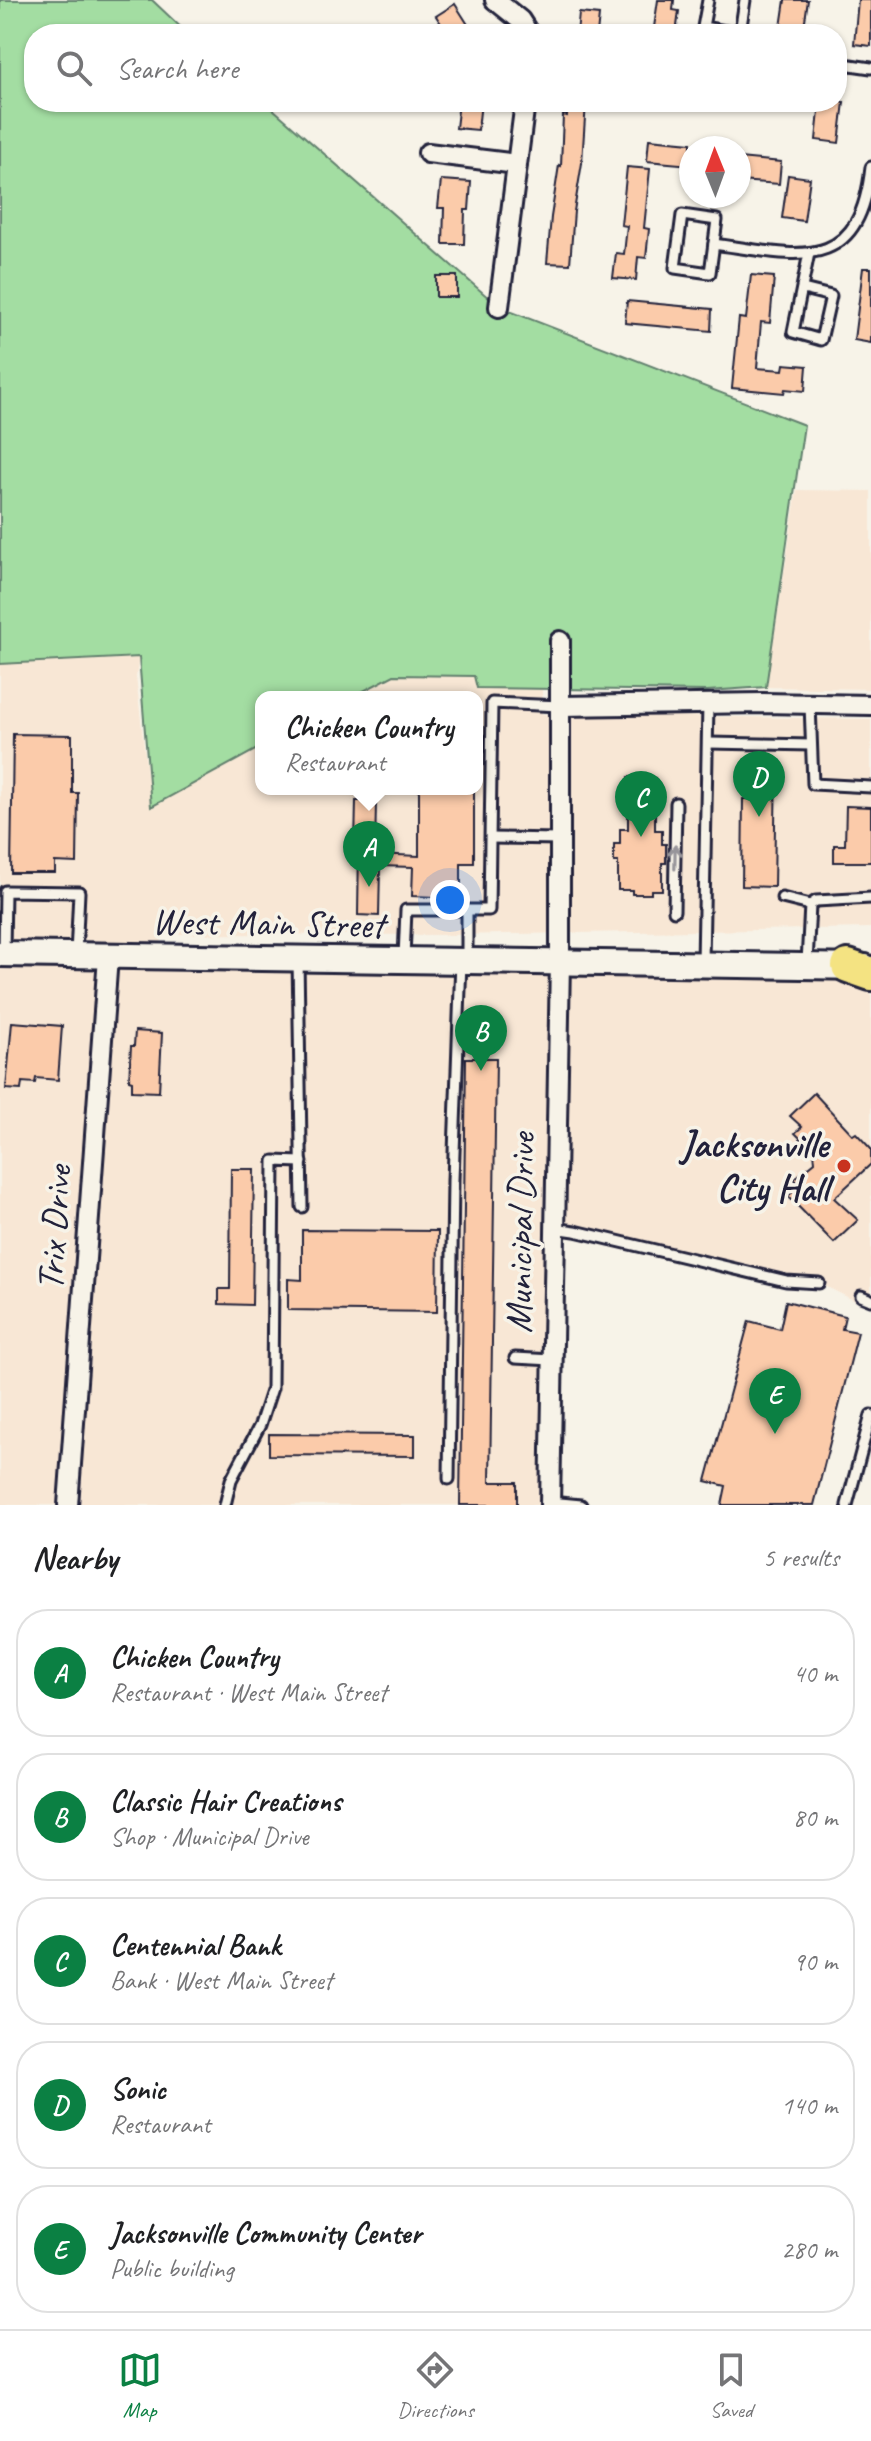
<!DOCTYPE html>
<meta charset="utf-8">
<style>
:root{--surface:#fff;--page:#f2f2f2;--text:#202124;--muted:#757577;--line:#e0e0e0;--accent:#0b8043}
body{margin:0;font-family:Caveat,sans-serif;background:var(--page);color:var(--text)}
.compass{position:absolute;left:679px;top:136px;width:72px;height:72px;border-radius:50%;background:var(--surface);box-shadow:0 2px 6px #0004;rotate:359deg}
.you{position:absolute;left:450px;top:900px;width:28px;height:28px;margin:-20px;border:6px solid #fff;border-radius:50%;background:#1a73e8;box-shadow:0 0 0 12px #1a73e833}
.badge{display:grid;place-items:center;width:52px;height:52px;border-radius:50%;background:var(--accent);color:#fff;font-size:26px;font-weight:700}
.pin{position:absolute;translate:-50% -66px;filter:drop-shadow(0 2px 4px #0008)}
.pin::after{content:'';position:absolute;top:42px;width:28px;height:24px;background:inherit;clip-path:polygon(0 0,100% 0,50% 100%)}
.popup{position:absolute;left:255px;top:691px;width:228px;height:104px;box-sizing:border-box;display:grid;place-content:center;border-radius:16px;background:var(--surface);filter:drop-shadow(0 2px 6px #0005);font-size:26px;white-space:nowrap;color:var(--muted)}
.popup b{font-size:30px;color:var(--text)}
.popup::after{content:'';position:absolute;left:50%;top:100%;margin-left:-16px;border:16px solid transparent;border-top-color:var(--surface)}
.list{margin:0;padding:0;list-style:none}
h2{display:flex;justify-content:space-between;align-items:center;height:104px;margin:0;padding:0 32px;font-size:34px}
h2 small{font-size:26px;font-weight:400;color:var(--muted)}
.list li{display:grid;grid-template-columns:52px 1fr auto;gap:24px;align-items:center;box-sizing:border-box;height:128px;margin:0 16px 16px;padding:0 16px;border:2px solid var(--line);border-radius:32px}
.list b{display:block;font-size:30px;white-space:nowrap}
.list p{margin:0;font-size:26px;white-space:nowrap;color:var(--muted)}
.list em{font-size:26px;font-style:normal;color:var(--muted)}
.icon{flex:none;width:44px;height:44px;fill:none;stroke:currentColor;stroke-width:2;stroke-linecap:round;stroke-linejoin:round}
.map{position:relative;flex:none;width:871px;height:1505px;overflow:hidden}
.search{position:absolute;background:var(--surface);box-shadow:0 2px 6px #0004;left:24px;right:24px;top:24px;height:88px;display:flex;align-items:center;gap:20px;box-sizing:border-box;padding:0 28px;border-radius:32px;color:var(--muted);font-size:30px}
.sheet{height:824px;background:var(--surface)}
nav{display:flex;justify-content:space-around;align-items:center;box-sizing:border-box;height:112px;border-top:2px solid var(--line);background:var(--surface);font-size:22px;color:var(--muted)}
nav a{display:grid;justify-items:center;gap:4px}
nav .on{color:var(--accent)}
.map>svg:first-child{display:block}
.built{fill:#f8e7d5}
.green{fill:#a3dda2;stroke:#62806e;stroke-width:2}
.building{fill:#fbcbaa;stroke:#22223b;stroke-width:2}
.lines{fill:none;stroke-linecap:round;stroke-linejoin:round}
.service-casing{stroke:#22223b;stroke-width:15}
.minor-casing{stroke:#22223b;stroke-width:24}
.secondary-casing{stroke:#22223b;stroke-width:30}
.motorway-casing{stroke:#22223b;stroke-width:38}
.service{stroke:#f7f3e8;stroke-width:9}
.minor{stroke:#f7f3e8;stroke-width:18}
.secondary{stroke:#f7f3e8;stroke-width:24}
.motorway{stroke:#f4e382;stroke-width:32}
.oneway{stroke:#97959a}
.poi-dot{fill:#c8321e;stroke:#f7f3e8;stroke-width:3}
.labels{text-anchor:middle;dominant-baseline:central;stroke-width:7;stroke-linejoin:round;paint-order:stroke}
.street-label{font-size:38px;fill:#22223b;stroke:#f7f3e8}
.poi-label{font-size:38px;font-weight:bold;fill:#22223b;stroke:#f7f3e8;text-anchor:end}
</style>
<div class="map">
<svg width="871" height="1505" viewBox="0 0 871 1505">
<rect width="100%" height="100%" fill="#f7f3e8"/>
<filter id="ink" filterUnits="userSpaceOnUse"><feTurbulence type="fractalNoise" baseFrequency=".0125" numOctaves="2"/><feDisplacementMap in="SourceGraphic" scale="16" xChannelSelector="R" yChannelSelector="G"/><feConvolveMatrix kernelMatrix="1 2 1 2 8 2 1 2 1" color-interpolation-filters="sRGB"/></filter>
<g filter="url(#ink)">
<g class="built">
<polygon points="797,490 871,491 871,689 766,687"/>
<polygon points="139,656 136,677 151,807 261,747 261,789 477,789 477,697 353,697 394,675 475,676 477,688 542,689 542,714 871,719 871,928 450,935 161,934 163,956 871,967 871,1300 861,1296 855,1301 819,1283 786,1281 554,1228 550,1505 0,1505 0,664"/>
</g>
<polygon class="green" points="0,0 152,0 188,34 34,34 34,102 265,102 499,307 804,425 766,687 707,691 477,688 474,676 394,675 352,697 261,697 261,747 151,807 139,657 0,664"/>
<g class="building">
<polygon points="658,0 674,0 673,10 679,11 676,34 653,34"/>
<polygon points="785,0 808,0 803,34 780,34"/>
<polygon points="858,0 871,0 871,46 854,44"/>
<polygon points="455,4 474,34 448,34 436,16"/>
<polygon points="579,13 599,15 597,34 577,34"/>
<polygon points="459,102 481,102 478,130 456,128"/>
<polygon points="568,102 586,102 582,163 574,211 570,264 547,263 551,217 559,165 561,166 563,115 567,116"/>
<polygon points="820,102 844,102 839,143 816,140"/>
<polygon points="649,139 691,143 691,165 647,161"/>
<polygon points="739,158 781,162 779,184 739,181"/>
<polygon points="627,167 650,169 644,228 649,229 646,258 638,257 636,280 613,278 616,253 624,254 627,226 621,225"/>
<polygon points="788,175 810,178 804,221 782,218"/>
<polygon points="441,180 471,182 469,210 465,210 464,244 443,244 444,208 438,208"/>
<polygon points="863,268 871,268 871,343 854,340"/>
<polygon points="751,275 774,277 770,323 761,322 757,368 783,370 784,364 807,366 805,391 785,389 784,393 732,388 739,318 746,319"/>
<rect x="436" y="276" width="21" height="21"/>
<polygon points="627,301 712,309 711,331 625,323"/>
<polygon points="13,734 72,735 72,793 78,793 77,863 55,862 55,873 11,873"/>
<polygon points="749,765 776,765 774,887 742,886 743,799 749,799"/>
<polygon points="628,777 655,778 655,830 662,830 662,844 666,844 666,863 662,863 662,890 651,890 651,894 632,894 632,890 618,890 618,862 614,862 614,844 620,844 620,829 628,829"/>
<polygon points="419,789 474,789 474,863 461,863 461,898 412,896 413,867 380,866 379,916 358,915 359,846 355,845 356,801 376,801 375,854 419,856"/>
<polygon points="846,806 871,807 871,862 834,862 834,845 845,845"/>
<polygon points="12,1022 62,1026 58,1080 36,1078 35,1083 22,1082 21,1090 6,1089"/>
<polygon points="135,1031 162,1033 159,1092 132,1091 132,1081 129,1080 131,1046 134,1046"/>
<polygon points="466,1058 496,1058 490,1482 517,1482 517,1505 460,1505"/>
<polygon points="814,1093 853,1135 856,1133 871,1149 871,1164 834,1198 858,1220 834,1243 788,1196 801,1185 794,1179 815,1162 814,1152 795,1133 802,1127 790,1116"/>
<polygon points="231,1169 254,1169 252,1305 219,1304 219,1289 230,1289"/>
<polygon points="302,1230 438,1231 437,1312 288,1310 288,1279 302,1280"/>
<polygon points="786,1301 845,1316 842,1329 858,1332 814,1505 722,1505 726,1486 706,1481 749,1321 780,1329"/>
<polygon points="269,1434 415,1435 415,1456 269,1455"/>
</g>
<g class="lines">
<defs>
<g id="service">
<polyline points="708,0 703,27 742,34"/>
<polyline points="740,33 745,0"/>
<polyline points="837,63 871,68"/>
<polygon points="682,215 717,220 710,273 675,268"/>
<path d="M714,244C796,255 859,277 871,167"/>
<polyline points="803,289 831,296 821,340 793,332 809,253"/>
<polyline points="810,704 813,784 871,787"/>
<polyline points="709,743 811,745"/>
<polyline points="491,838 560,839"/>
<polyline points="782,898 810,905"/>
<polyline points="467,910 489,910 492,703 560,706"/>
<polyline points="674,911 676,803"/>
<polyline points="4,951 5,891 79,892 76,955"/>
<polyline points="404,957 406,910 467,910 467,959"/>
<polyline points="298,959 302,1207"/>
<polyline points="703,962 708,704"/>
<polyline points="807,963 810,905 816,901 871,898"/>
<polyline points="554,1228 575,1231 786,1281 819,1283"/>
<polyline points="861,1296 871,1300"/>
<polyline points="515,1358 552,1360"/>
<polyline points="449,1479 453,1180 461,961"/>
<polyline points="550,1502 581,1505"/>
<polyline points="225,1505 231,1480 260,1425 272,1388 274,1161 302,1162"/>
<polyline points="847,1505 871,1415"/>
</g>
<g id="minor">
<polyline points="495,0 520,20 529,34"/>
<polyline points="428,153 517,164"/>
<polyline points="499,307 525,102"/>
<polyline points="560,706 763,703 871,705"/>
<polyline points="68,1505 108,957"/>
<polyline points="550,1505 560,962 560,641"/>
</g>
<polyline id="secondary" points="0,954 865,967"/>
<polyline id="motorway" points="848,966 871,974"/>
</defs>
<use href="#service" class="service-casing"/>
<use href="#minor" class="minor-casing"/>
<use href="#secondary" class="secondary-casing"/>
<use href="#motorway" class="motorway-casing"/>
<use href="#service" class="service"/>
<use href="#minor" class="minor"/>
<use href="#secondary" class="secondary"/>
<use href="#motorway" class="motorway"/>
</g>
<defs><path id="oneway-shaft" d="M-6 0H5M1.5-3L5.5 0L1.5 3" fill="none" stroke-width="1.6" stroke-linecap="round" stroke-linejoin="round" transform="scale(2)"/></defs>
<use class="oneway" href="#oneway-shaft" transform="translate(675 857) rotate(-89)"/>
</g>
<circle class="poi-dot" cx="844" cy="1166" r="8"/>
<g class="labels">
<g class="street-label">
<text transform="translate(268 923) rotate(1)">West Main Street</text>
<text transform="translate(54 1228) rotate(-86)">Trix Drive</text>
<text transform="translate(520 1233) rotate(-89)">Municipal Drive</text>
</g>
<g class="poi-label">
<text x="828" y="1144">Jacksonville<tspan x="828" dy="44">City Hall</tspan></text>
</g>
</g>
</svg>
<svg class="compass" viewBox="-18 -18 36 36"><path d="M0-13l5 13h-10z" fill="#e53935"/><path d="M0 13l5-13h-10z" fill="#757577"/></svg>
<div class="you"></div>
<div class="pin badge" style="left:369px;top:887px">A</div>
<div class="popup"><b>Chicken Country</b>Restaurant</div>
<div class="pin badge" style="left:481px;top:1071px">B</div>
<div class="pin badge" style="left:641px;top:837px">C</div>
<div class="pin badge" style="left:759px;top:817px">D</div>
<div class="pin badge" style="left:775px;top:1434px">E</div>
<div class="search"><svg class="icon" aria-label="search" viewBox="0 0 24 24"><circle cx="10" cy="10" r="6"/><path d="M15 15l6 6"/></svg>Search here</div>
</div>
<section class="sheet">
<h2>Nearby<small>5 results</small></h2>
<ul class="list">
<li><span class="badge">A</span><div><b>Chicken Country</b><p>Restaurant · West Main Street</p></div><em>40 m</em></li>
<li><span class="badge">B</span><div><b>Classic Hair Creations</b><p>Shop · Municipal Drive</p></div><em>80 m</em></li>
<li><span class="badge">C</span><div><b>Centennial Bank</b><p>Bank · West Main Street</p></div><em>90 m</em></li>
<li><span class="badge">D</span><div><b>Sonic</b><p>Restaurant</p></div><em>140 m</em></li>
<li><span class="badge">E</span><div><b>Jacksonville Community Center</b><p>Public building</p></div><em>280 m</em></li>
</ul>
</section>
<nav>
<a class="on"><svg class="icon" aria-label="map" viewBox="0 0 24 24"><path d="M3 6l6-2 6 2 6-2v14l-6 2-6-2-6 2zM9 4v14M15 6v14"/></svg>Map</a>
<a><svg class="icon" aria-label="directions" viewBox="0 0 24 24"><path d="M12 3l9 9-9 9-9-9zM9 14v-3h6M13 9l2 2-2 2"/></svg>Directions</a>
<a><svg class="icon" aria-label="saved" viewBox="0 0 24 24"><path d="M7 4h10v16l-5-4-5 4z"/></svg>Saved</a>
</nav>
